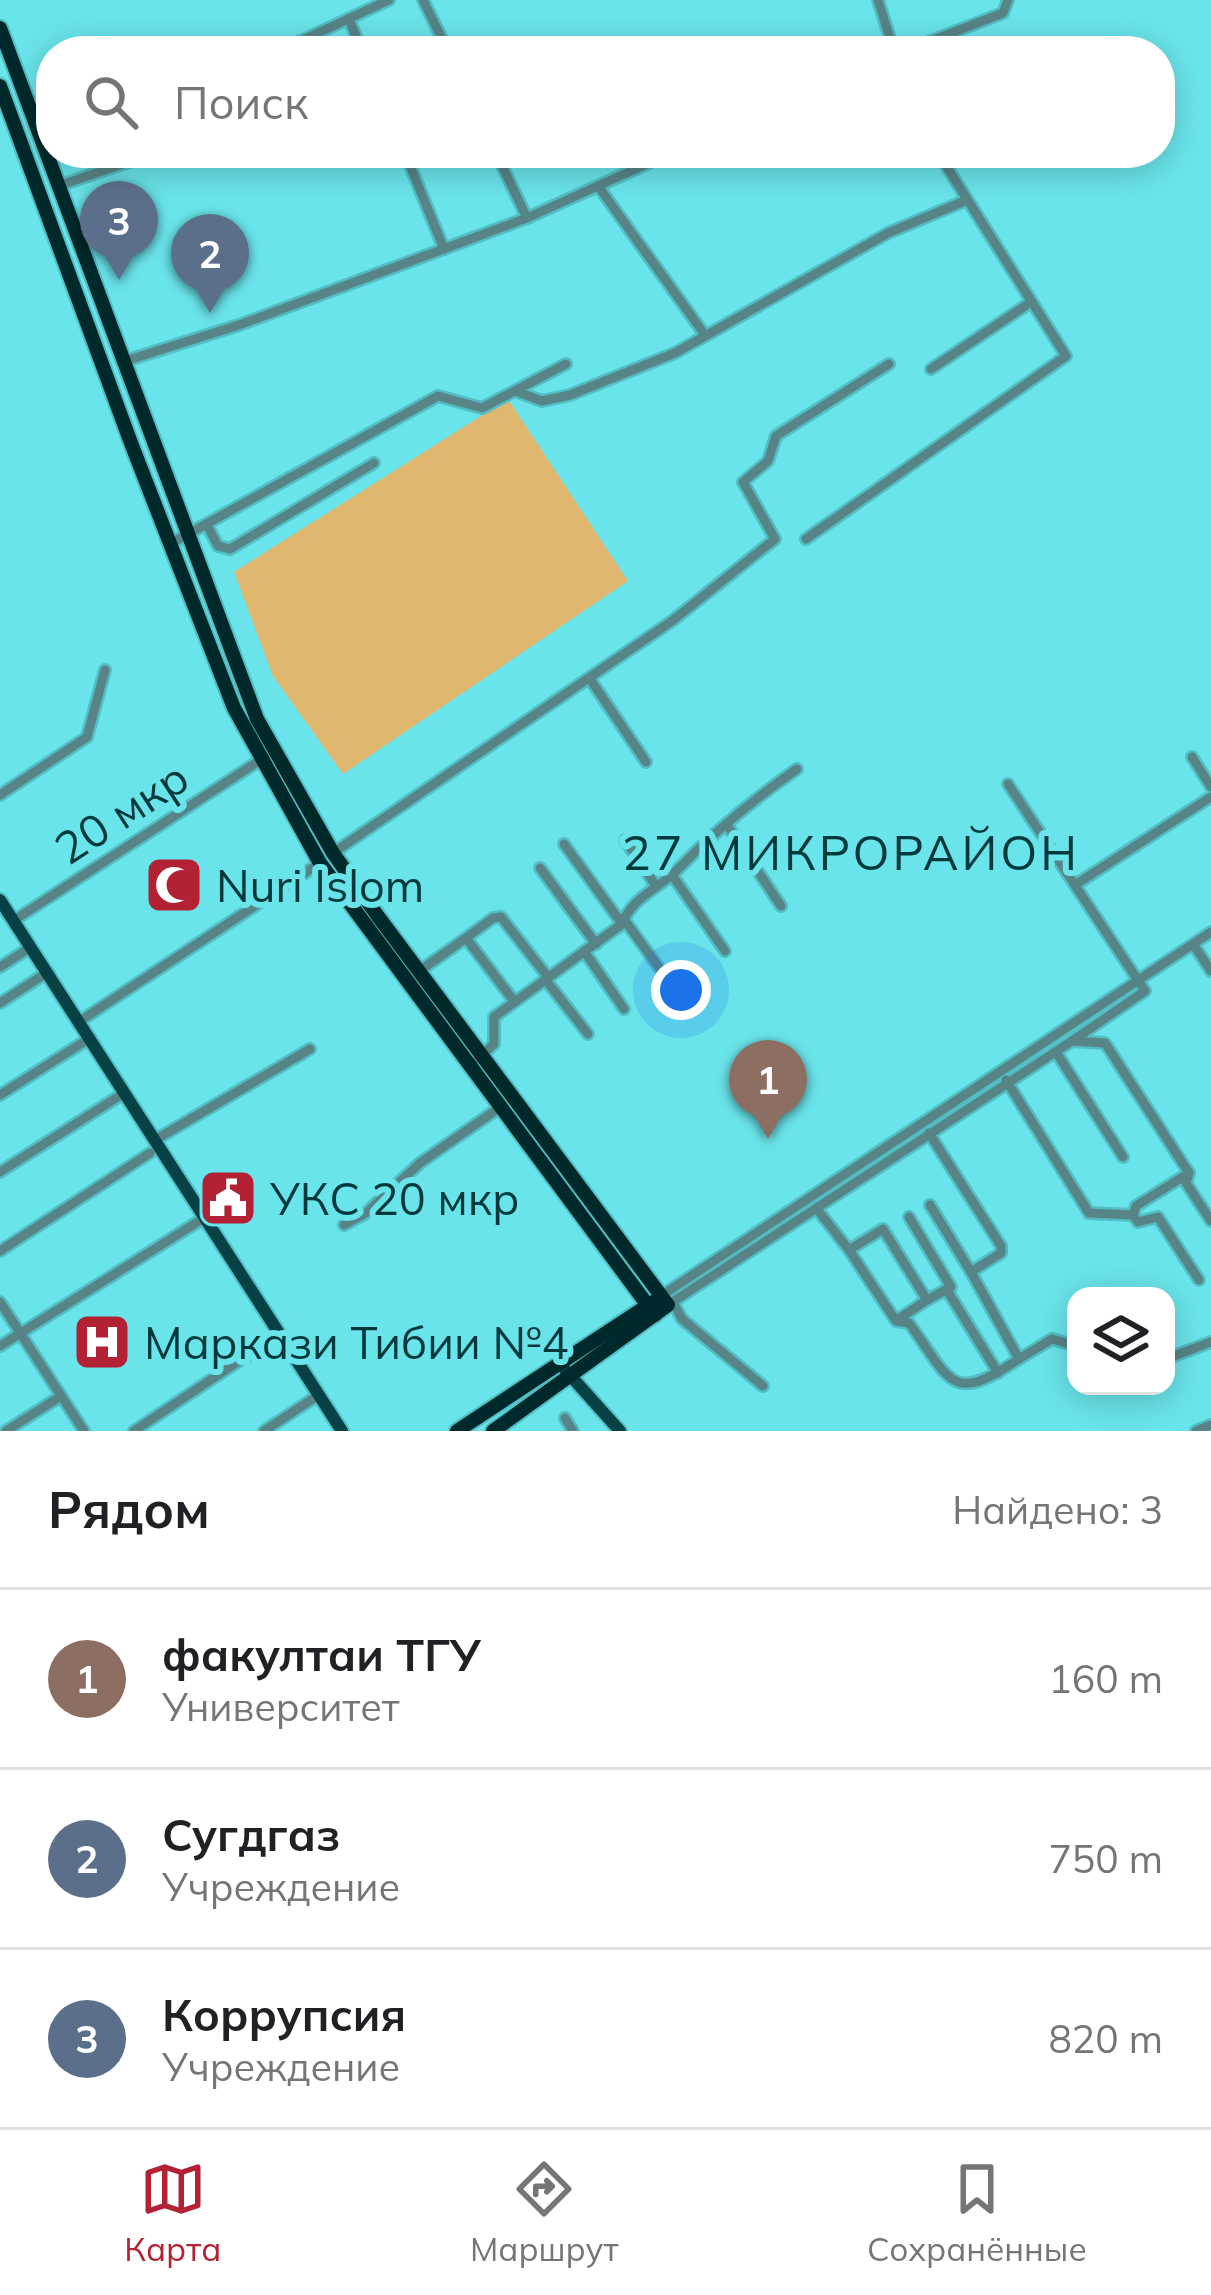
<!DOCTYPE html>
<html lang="ru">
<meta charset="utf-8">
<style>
:root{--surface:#fff;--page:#f2f2f2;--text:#202124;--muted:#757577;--line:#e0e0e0;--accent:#b32135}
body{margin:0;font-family:Mulish,sans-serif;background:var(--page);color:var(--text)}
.controls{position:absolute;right:36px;bottom:36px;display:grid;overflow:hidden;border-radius:24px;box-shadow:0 6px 30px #0003}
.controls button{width:108px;height:108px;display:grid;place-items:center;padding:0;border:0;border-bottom:3px solid var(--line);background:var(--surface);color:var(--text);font:60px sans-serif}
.you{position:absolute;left:681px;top:990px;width:42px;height:42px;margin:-30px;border:9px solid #fff;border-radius:50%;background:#1a73e8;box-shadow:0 0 0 18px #1a73e833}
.badge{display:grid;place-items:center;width:78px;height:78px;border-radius:50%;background:var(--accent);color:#fff;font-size:39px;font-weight:700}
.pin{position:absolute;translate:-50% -99px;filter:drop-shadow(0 3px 6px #0008)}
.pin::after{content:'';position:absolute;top:63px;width:42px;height:36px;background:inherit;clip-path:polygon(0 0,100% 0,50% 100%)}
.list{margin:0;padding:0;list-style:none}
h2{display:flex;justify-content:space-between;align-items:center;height:156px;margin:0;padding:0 48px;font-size:51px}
h2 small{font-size:39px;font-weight:400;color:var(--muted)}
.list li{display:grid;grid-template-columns:78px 1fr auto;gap:36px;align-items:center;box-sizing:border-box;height:180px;padding:0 48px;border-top:3px solid var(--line)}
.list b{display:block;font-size:45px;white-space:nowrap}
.list p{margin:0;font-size:39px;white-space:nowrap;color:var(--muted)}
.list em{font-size:39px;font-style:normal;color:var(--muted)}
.icon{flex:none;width:66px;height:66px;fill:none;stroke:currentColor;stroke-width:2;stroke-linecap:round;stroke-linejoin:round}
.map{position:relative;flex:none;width:1211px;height:1431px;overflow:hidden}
.search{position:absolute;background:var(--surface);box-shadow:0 6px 30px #0003;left:36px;right:36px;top:36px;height:132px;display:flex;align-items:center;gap:30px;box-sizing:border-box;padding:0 42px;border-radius:48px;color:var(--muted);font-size:45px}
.sheet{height:696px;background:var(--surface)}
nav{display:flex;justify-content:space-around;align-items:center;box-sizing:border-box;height:168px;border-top:3px solid var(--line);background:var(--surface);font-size:33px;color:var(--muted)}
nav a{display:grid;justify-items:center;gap:6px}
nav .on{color:var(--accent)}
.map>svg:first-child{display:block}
.green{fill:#e0b76f}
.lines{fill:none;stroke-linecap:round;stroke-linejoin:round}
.minor-casing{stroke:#52bec4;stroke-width:14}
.major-casing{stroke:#52bec4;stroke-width:16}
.highway-casing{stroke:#52bec4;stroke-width:18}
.minor{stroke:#578487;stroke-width:9}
.major{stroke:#064245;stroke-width:12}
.highway{stroke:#00292b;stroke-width:14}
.labels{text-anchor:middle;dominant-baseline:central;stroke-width:12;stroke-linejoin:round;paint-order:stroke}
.street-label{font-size:45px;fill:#00393c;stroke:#69e4ea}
.poi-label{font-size:45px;fill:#00393c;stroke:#69e4ea;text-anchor:start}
.neighbourhood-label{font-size:48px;letter-spacing:3px;fill:#00393c;stroke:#69e4ea}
</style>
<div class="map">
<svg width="1211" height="1431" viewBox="0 0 1211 1431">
<rect width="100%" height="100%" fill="#69e4ea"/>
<polygon class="green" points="508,399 628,581 343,774 273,676 234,572"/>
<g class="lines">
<defs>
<g id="minor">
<polyline points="423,0 448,51"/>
<polyline points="878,0 894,51"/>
<polyline points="349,19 362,51"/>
<polyline points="279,51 389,0"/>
<polyline points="905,51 1003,13 1008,0"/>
<polyline points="314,153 316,158"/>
<polyline points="405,153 444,249"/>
<polyline points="496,153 527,218"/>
<polyline points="58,186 155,153"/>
<polyline points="598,186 705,335"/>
<polyline points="122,362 239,325 527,218 671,153"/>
<polyline points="931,369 1031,302"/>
<polyline points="515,391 542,401 570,395 675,353 888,233 967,200"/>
<polyline points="207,525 218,546 230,549 374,463"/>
<polyline points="806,539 1066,356 938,153"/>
<polyline points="170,544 438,396 482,408 566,364"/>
<polyline points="590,679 646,762"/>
<polyline points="1192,757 1211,787"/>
<polyline points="1008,784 1145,991 1072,1041"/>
<polyline points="0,795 87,737 105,670"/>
<polyline points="727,825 781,906"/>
<polyline points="625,840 656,886"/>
<polyline points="564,844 622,924"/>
<polyline points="333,853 672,621 775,539 743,482 768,461 776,436 889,364"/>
<polyline points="540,868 596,944"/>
<polyline points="672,875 725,951"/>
<polyline points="1075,885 1211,797"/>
<polyline points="623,918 665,976"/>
<polyline points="13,921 265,757"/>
<polyline points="466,938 493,918 501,917 548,977"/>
<polyline points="1193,944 1211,971"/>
<polyline points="584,951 624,1009"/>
<polyline points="0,967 31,947"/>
<polyline points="418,972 466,938 514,1001"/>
<polyline points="545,979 588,1034"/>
<polyline points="0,1003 48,972"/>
<polyline points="80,1021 320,863"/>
<polyline points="1056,1052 1123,1157"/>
<path d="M478,1059L494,1044V1017L622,924C632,898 656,890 675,872C714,832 751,801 797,769"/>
<polyline points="1006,1080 1089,1213 1133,1215"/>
<polyline points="0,1095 90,1038"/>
<polyline points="929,1133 1001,1246 1001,1253 971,1272 930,1205"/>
<polyline points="155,1140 310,1049"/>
<polyline points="0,1172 124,1093"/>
<polyline points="1189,1173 1186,1183 1211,1221"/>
<polyline points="817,1209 849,1250"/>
<path d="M909,1217L951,1287L927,1300L883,1229L849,1250L896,1321L909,1323C952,1382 950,1405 1019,1359L971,1272"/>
<polyline points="344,1225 366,1213 420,1163 499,1108"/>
<polyline points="0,1251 150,1153"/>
<polyline points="947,1290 998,1373"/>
<polyline points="661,1296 1211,932"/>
<polyline points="0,1302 84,1431"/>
<polyline points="673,1302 682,1319 763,1386"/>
<polyline points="668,1305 1072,1041 1105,1043 1189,1173 1136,1206 1133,1215 1138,1222 1158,1217 1199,1280"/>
<polyline points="897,1320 927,1300"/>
<polyline points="0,1346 204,1218"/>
<polyline points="1019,1359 1052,1339 1076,1346"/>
<polyline points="1166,1359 1211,1342"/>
<polyline points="565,1418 573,1431"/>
<polyline points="6,1431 61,1396"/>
<polyline points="134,1431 278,1335"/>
<polyline points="264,1431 317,1396"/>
<polyline points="1196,1431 1211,1425"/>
</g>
<g id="major">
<polyline points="0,900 342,1431"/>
<polyline points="560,1364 620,1431"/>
</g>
<g id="highway">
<polyline points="0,28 257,719 333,853 377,915 668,1305 493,1431"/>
<polyline points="0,86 131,443 234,708 320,863 655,1315"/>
<polyline points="457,1431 653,1302"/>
</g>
</defs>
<use href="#minor" class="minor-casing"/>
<use href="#major" class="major-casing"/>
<use href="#highway" class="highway-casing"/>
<use href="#minor" class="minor"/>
<use href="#major" class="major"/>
<use href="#highway" class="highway"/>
</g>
<defs>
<symbol id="mosque-square" viewBox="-11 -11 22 22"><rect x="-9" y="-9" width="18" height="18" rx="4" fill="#b32135" stroke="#69e4ea"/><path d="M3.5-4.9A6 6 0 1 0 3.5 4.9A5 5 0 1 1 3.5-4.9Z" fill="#fff"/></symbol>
<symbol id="civic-square" viewBox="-11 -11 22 22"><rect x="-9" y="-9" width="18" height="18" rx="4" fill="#b32135" stroke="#69e4ea"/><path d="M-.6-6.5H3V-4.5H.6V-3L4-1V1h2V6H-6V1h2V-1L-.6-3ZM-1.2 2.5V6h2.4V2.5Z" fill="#fff"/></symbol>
<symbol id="hospital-square" viewBox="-11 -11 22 22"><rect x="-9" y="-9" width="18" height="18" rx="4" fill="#b32135" stroke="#69e4ea"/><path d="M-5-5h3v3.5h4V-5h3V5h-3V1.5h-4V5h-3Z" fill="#fff"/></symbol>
</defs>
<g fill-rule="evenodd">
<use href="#mosque-square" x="141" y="852" width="66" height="66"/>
<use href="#civic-square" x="195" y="1165" width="66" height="66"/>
<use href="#hospital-square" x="69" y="1309" width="66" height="66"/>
</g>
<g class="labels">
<g class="street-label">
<text transform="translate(121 812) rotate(-33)">20 мкр</text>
</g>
<g class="poi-label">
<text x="216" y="885">Nuri Islom</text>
<text x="270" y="1198">УКС 20 мкр</text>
<text x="144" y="1342">Маркази Тибии №4</text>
</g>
<g class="neighbourhood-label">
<text x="851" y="852">27 МИКРОРАЙОН</text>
</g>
</g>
</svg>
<div class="controls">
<button><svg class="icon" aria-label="layers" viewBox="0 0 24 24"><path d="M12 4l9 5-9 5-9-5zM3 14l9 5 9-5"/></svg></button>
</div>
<div class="you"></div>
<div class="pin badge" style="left:768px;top:1139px;background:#8d6e63">1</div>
<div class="pin badge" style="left:210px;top:313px;background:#5c6f8a">2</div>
<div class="pin badge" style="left:119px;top:280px;background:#5c6f8a">3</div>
<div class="search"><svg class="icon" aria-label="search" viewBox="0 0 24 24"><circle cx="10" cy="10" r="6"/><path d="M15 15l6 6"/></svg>Поиск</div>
</div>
<section class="sheet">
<h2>Рядом<small>Найдено: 3</small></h2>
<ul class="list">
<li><span class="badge" style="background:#8d6e63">1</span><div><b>факултаи ТГУ</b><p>Университет</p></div><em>160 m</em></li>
<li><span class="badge" style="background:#5c6f8a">2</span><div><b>Сугдгаз</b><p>Учреждение</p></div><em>750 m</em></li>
<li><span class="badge" style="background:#5c6f8a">3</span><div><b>Коррупсия</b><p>Учреждение</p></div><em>820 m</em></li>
</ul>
</section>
<nav>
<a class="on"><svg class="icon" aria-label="map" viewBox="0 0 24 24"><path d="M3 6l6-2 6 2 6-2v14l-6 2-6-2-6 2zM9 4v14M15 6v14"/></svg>Карта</a>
<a><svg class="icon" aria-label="directions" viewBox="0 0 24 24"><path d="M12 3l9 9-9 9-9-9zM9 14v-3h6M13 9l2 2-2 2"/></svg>Маршрут</a>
<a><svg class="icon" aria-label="saved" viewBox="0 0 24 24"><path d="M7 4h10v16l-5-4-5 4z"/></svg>Сохранённые</a>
</nav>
